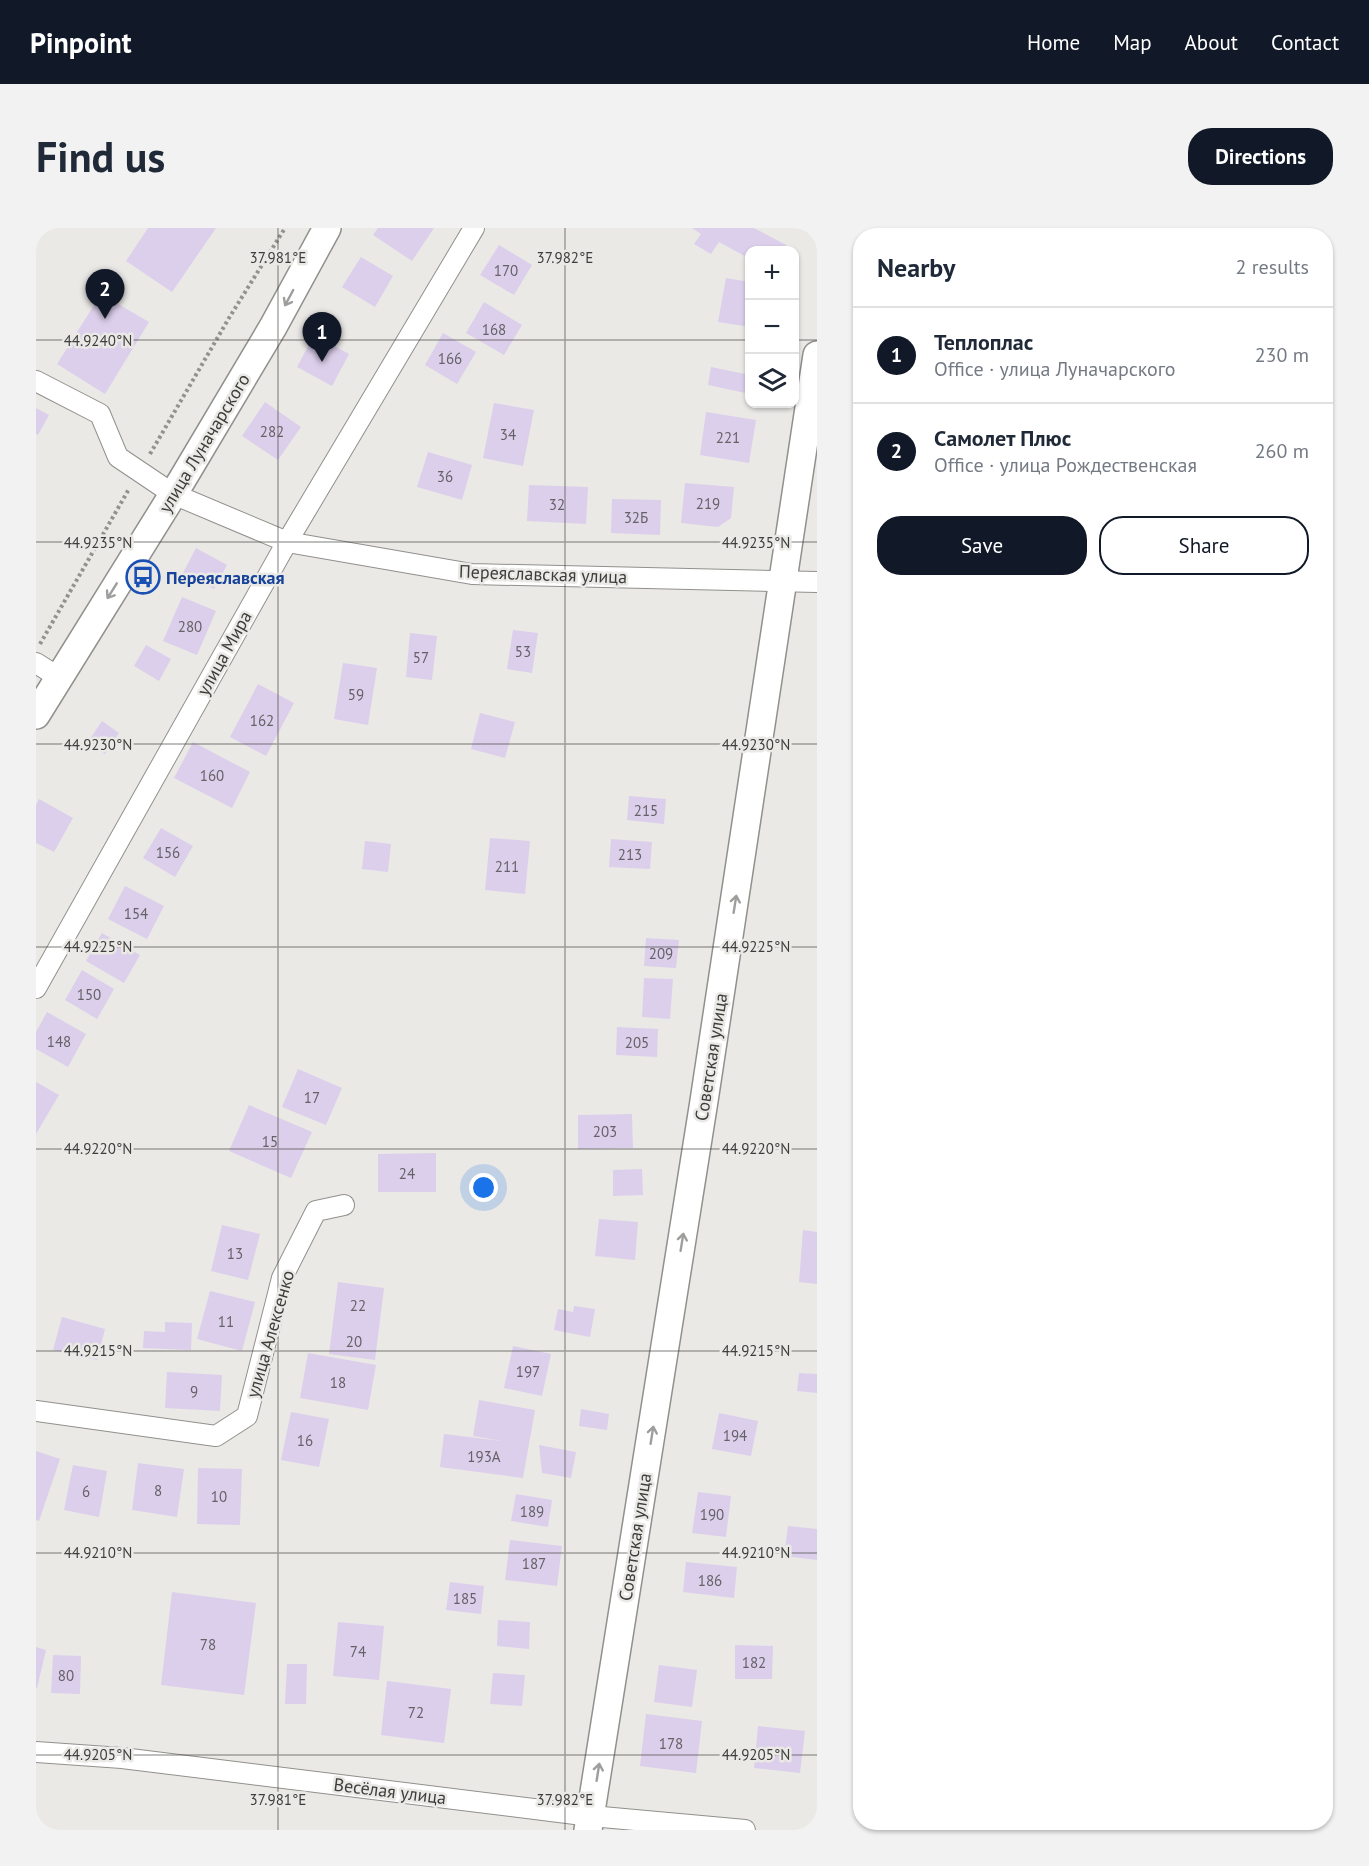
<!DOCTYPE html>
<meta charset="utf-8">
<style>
:root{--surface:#fff;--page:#f2f2f3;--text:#1f2937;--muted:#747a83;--line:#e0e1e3;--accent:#111827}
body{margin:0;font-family:"PT Sans",sans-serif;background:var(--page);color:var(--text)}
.controls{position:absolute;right:18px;top:18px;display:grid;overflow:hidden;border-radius:12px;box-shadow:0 2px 4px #0004}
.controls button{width:54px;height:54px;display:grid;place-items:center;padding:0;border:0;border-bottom:2px solid var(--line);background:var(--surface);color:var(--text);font:30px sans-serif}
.you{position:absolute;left:448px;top:960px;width:21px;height:21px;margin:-15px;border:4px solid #fff;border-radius:50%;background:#1a73e8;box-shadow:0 0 0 9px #1a73e833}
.badge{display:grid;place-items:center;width:39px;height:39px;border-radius:50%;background:var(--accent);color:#fff;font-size:20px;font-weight:700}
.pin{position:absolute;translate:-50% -50px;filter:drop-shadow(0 2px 3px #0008)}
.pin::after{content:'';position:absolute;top:32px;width:21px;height:18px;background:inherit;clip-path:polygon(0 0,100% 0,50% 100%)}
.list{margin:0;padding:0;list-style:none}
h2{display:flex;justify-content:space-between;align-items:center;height:78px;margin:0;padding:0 24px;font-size:26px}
h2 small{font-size:20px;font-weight:400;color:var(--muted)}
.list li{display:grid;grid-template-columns:39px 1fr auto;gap:18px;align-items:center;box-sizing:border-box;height:96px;padding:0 24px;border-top:2px solid var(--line)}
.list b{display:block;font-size:22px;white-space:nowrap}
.list p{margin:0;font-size:20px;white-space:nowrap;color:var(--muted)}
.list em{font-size:20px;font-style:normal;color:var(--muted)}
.actions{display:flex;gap:12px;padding:18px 24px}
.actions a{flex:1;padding:14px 0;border:2px solid var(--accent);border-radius:24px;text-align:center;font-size:21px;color:var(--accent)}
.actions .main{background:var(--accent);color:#fff}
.icon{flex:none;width:33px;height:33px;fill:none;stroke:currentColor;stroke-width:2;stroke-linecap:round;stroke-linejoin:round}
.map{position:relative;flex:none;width:781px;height:1602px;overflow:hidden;border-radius:24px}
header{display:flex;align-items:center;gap:36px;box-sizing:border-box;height:84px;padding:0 30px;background:var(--accent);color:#fff}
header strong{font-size:28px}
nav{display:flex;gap:33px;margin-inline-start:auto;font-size:21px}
.intro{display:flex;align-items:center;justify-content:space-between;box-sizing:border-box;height:144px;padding:0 36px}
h1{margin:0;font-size:42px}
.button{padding:15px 27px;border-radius:24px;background:var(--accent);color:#fff;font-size:21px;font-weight:700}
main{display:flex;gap:36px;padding:0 36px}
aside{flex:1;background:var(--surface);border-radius:24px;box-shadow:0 2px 4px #0004}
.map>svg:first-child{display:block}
.building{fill:#dccfeb}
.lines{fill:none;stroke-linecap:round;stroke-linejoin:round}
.street-casing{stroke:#91908c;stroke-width:22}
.secondary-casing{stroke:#91908c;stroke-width:30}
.path{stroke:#92928f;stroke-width:4;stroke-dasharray:3 3;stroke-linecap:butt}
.street{stroke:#fff;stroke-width:20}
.secondary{stroke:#fff;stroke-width:27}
.oneway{stroke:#9e9e9d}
.ticks{fill:none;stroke:#3d3d3b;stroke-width:1.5;stroke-opacity:0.45}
.labels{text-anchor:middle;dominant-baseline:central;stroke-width:5;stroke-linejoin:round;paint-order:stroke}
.number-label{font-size:15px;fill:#656267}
.street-label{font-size:18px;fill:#3d3d3b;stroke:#eae9e6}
.transit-label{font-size:18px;font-weight:bold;fill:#164399;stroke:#eae9e6;text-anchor:start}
.ticks-label{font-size:15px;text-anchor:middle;fill:#3d3d3b;stroke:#eae9e6;stroke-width:5;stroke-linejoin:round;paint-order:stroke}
</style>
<header>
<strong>Pinpoint</strong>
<nav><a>Home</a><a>Map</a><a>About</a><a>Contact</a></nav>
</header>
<div class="intro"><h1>Find us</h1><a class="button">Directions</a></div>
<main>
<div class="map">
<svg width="781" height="1602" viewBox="0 0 781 1602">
<rect width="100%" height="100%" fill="#eae9e6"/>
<g class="building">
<polygon points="112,0 180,0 136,64 90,33"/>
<polygon points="342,0 398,0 376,33 337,7"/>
<polygon points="656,0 718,0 750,17 747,22 714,22 714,31 683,14 675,26 658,16 665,6"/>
<polygon points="463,17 496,37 478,67 444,47"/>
<polygon points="325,29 357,48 339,79 306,59"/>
<polygon points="690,50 714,54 714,99 682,94"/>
<polygon points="65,66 113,94 69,166 21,136"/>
<polygon points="448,74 486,97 468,127 430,105"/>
<polygon points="407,105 440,124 421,156 389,137"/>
<polygon points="278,107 313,126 296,158 261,139"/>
<polygon points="675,139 714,147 714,166 672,157"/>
<polygon points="229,174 265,199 242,232 206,208"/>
<polygon points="458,175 498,182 487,238 447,230"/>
<polygon points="0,180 13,187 2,207 0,206"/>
<polygon points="670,184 720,192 713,235 664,227"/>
<polygon points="392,224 436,237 426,272 381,259"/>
<polygon points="649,255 698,259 695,290 682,299 645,295"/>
<polygon points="493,257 552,259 550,296 491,293"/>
<polygon points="576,271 625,272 624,307 575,305"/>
<polygon points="160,320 191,337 178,361 147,345"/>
<polygon points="146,369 180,383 161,427 127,413"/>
<polygon points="477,402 502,405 496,445 471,441"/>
<polygon points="374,405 401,408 396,452 370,449"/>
<polygon points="110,417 135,431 123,453 98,438"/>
<polygon points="307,435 341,440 332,497 298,491"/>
<polygon points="222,456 258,475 230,528 194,509"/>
<polygon points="444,485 479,494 469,530 435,521"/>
<polygon points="66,493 83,505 69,526 52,514"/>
<polygon points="157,514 214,544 196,580 138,550"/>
<polygon points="593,568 630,571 628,596 591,592"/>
<polygon points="3,571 37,590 18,624 0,615 0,577"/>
<polygon points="125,600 157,618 139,649 107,630"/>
<polygon points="454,610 494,613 489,666 449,662"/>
<polygon points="575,611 616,614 614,641 573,639"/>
<polygon points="329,613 355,616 352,644 326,641"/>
<polygon points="89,658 128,678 111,711 72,691"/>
<polygon points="66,705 104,727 88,755 50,733"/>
<polygon points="610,710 643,712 640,740 608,738"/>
<polygon points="46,742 78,761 61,791 29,772"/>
<polygon points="608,750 637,751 634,791 606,789"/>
<polygon points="11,784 50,806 32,839 0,821 0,804"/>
<polygon points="581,799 622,801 621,829 580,827"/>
<polygon points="262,841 306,860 290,897 246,879"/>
<polygon points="0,854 23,867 0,906"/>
<polygon points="213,877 276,904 255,950 193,923"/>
<polygon points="596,886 597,920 542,921 542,887"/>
<polygon points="400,925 400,964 342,964 342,926"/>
<polygon points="606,941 607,967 577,968 577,942"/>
<polygon points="563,991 602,994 599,1032 559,1028"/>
<polygon points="186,997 224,1006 212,1052 175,1043"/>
<polygon points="767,1002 781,1004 781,1056 763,1054"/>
<polygon points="302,1054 348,1060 339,1132 293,1126"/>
<polygon points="174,1063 219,1074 206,1123 161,1111"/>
<polygon points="538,1078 559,1081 554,1109 518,1102 522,1081 537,1084"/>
<polygon points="26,1089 69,1101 61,1132 17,1122"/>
<polygon points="129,1094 156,1095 155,1122 107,1120 108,1103 129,1104"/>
<polygon points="477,1118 515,1126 506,1168 468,1160"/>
<polygon points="272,1125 340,1137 332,1182 264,1170"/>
<polygon points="131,1144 186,1147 184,1183 129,1180"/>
<polygon points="763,1145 781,1146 781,1165 761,1163"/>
<polygon points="443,1172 499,1182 487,1250 404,1239 408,1206 466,1213 437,1208"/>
<polygon points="545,1181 573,1186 571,1202 543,1198"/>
<polygon points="255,1184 293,1191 283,1239 245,1232"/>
<polygon points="683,1185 722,1193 715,1228 676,1221"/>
<polygon points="503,1217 540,1224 535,1250 506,1245"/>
<polygon points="0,1223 24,1231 3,1293 0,1292"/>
<polygon points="102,1235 148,1241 141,1289 96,1282"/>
<polygon points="37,1237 71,1243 63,1289 28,1282"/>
<polygon points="162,1240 206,1241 204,1297 161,1296"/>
<polygon points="662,1264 695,1268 690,1309 656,1305"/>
<polygon points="480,1266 516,1272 512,1299 475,1293"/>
<polygon points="752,1298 781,1301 781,1332 748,1328"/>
<polygon points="474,1312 526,1318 521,1358 469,1352"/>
<polygon points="650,1334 701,1339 698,1370 647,1364"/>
<polygon points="414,1354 448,1358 445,1386 410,1382"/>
<polygon points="136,1364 220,1375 208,1467 125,1457"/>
<polygon points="462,1392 494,1394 493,1421 461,1418"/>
<polygon points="302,1394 348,1398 343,1452 297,1448"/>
<polygon points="699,1417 737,1418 736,1451 699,1451"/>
<polygon points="0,1419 10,1422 1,1460 0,1460"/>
<polygon points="17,1427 45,1428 44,1466 15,1465"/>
<polygon points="251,1436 271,1436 270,1476 249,1476"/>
<polygon points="623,1437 661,1442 656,1479 618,1474"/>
<polygon points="457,1445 489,1447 486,1478 454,1476"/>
<polygon points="351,1453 415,1461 408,1515 345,1507"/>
<polygon points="610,1486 666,1493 660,1545 604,1538"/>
<polygon points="722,1498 769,1503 764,1545 718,1540"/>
</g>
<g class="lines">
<defs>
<g id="street">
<polyline points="0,153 64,186 82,229 137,266 251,314 436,346 781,354"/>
<polyline points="0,435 22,449"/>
<polyline points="0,760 251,314 438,0"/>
<polyline points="0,1183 180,1208 211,1188 246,1050 280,983 308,977"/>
<polyline points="0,1524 86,1530 555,1588 709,1602"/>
</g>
<g id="secondary">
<polyline points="0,487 146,252 237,99 291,0"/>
<polyline points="552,1602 668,873 781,127"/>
</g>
</defs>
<use href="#street" class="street-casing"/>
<use href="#secondary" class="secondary-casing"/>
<g class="path">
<polyline points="114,226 193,90 249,0"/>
<polyline points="4,416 93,261"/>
</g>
<use href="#street" class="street"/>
<use href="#secondary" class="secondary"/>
</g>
<defs><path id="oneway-shaft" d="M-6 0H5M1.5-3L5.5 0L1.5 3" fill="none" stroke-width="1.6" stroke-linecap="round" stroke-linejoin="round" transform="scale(1.5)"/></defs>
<g class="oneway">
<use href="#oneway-shaft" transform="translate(253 70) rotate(118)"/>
<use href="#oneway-shaft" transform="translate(76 363) rotate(122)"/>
<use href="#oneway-shaft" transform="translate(699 676) rotate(-81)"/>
<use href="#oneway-shaft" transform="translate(646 1014) rotate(-81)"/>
<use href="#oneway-shaft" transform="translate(616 1207) rotate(-81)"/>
<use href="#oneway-shaft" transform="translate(562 1544) rotate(-81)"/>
</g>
<path class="ticks" d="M242,0V1602M529,0V1602M0,112H714M758,112H781M0,314H781M0,516H781M0,719H781M0,921H781M0,1123H781M0,1325H781M0,1527H781"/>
<defs>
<symbol id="bus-ring" viewBox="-11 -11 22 22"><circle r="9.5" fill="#eae9e6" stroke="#1a4fb4" stroke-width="1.5"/><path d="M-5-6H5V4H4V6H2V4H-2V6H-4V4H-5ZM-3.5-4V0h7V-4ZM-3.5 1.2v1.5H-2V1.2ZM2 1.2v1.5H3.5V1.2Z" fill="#1a4fb4"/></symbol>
</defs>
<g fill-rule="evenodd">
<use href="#bus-ring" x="88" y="330" width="38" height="38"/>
</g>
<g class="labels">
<g class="number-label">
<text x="470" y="42">170</text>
<text x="458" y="101">168</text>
<text x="414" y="130">166</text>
<text x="236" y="203">282</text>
<text x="472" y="206">34</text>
<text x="692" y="209">221</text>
<text x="409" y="248">36</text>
<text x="672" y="275">219</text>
<text x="521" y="276">32</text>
<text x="600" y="289">32Б</text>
<text x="154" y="398">280</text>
<text x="487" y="423">53</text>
<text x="385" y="429">57</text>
<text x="320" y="466">59</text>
<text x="226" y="492">162</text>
<text x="176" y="547">160</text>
<text x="610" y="582">215</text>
<text x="132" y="624">156</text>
<text x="594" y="626">213</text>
<text x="471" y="638">211</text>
<text x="100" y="685">154</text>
<text x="625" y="725">209</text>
<text x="53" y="766">150</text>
<text x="23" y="813">148</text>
<text x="601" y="814">205</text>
<text x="276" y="869">17</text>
<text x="569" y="903">203</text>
<text x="234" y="913">15</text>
<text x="371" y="945">24</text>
<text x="199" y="1025">13</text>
<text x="322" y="1077">22</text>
<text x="190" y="1093">11</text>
<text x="318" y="1113">20</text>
<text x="492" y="1143">197</text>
<text x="302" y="1154">18</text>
<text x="158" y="1163">9</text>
<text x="699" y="1207">194</text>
<text x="269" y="1212">16</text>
<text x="448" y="1228">193А</text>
<text x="122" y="1262">8</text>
<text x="50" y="1263">6</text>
<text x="183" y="1268">10</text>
<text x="496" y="1283">189</text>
<text x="676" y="1286">190</text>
<text x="498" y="1335">187</text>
<text x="674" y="1352">186</text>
<text x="429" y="1370">185</text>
<text x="172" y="1416">78</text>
<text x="322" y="1423">74</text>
<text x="718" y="1434">182</text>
<text x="30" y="1447">80</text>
<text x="380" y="1484">72</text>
<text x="635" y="1515">178</text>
</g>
<g class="street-label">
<text transform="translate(168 215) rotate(-59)">улица Луначарского</text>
<text transform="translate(507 346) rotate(2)">Переяславская улица</text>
<text transform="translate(188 425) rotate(-61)">улица Мира</text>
<text transform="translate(675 829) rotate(-81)">Советская улица</text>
<text transform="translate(234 1106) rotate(-74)">улица Алексенко</text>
<text transform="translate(599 1309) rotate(-81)">Советская улица</text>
<text transform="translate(354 1563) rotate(7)">Весёлая улица</text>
</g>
<g class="transit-label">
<text x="130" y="349">Переяславская</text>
</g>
</g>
<g class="ticks-label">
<text x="242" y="35">37.981°E</text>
<text x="529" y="35">37.982°E</text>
<text x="62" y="118">44.9240°N</text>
<text x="62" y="320">44.9235°N</text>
<text x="720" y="320">44.9235°N</text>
<text x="62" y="522">44.9230°N</text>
<text x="720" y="522">44.9230°N</text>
<text x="62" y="724">44.9225°N</text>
<text x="720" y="724">44.9225°N</text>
<text x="62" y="926">44.9220°N</text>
<text x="720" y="926">44.9220°N</text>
<text x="62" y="1128">44.9215°N</text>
<text x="720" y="1128">44.9215°N</text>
<text x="62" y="1330">44.9210°N</text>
<text x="720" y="1330">44.9210°N</text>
<text x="62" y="1532">44.9205°N</text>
<text x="720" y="1532">44.9205°N</text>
<text x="242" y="1577">37.981°E</text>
<text x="529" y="1577">37.982°E</text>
</g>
</svg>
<div class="controls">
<button>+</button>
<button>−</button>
<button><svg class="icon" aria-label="layers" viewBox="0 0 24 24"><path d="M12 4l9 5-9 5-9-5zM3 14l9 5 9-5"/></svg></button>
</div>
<div class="you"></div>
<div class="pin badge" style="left:286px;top:134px">1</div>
<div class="pin badge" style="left:69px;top:91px">2</div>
</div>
<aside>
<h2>Nearby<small>2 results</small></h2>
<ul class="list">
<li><span class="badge">1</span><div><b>Теплоплас</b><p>Office · улица Луначарского</p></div><em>230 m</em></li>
<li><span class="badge">2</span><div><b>Самолет Плюс</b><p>Office · улица Рождественская</p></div><em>260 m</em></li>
</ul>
<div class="actions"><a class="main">Save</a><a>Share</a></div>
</aside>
</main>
